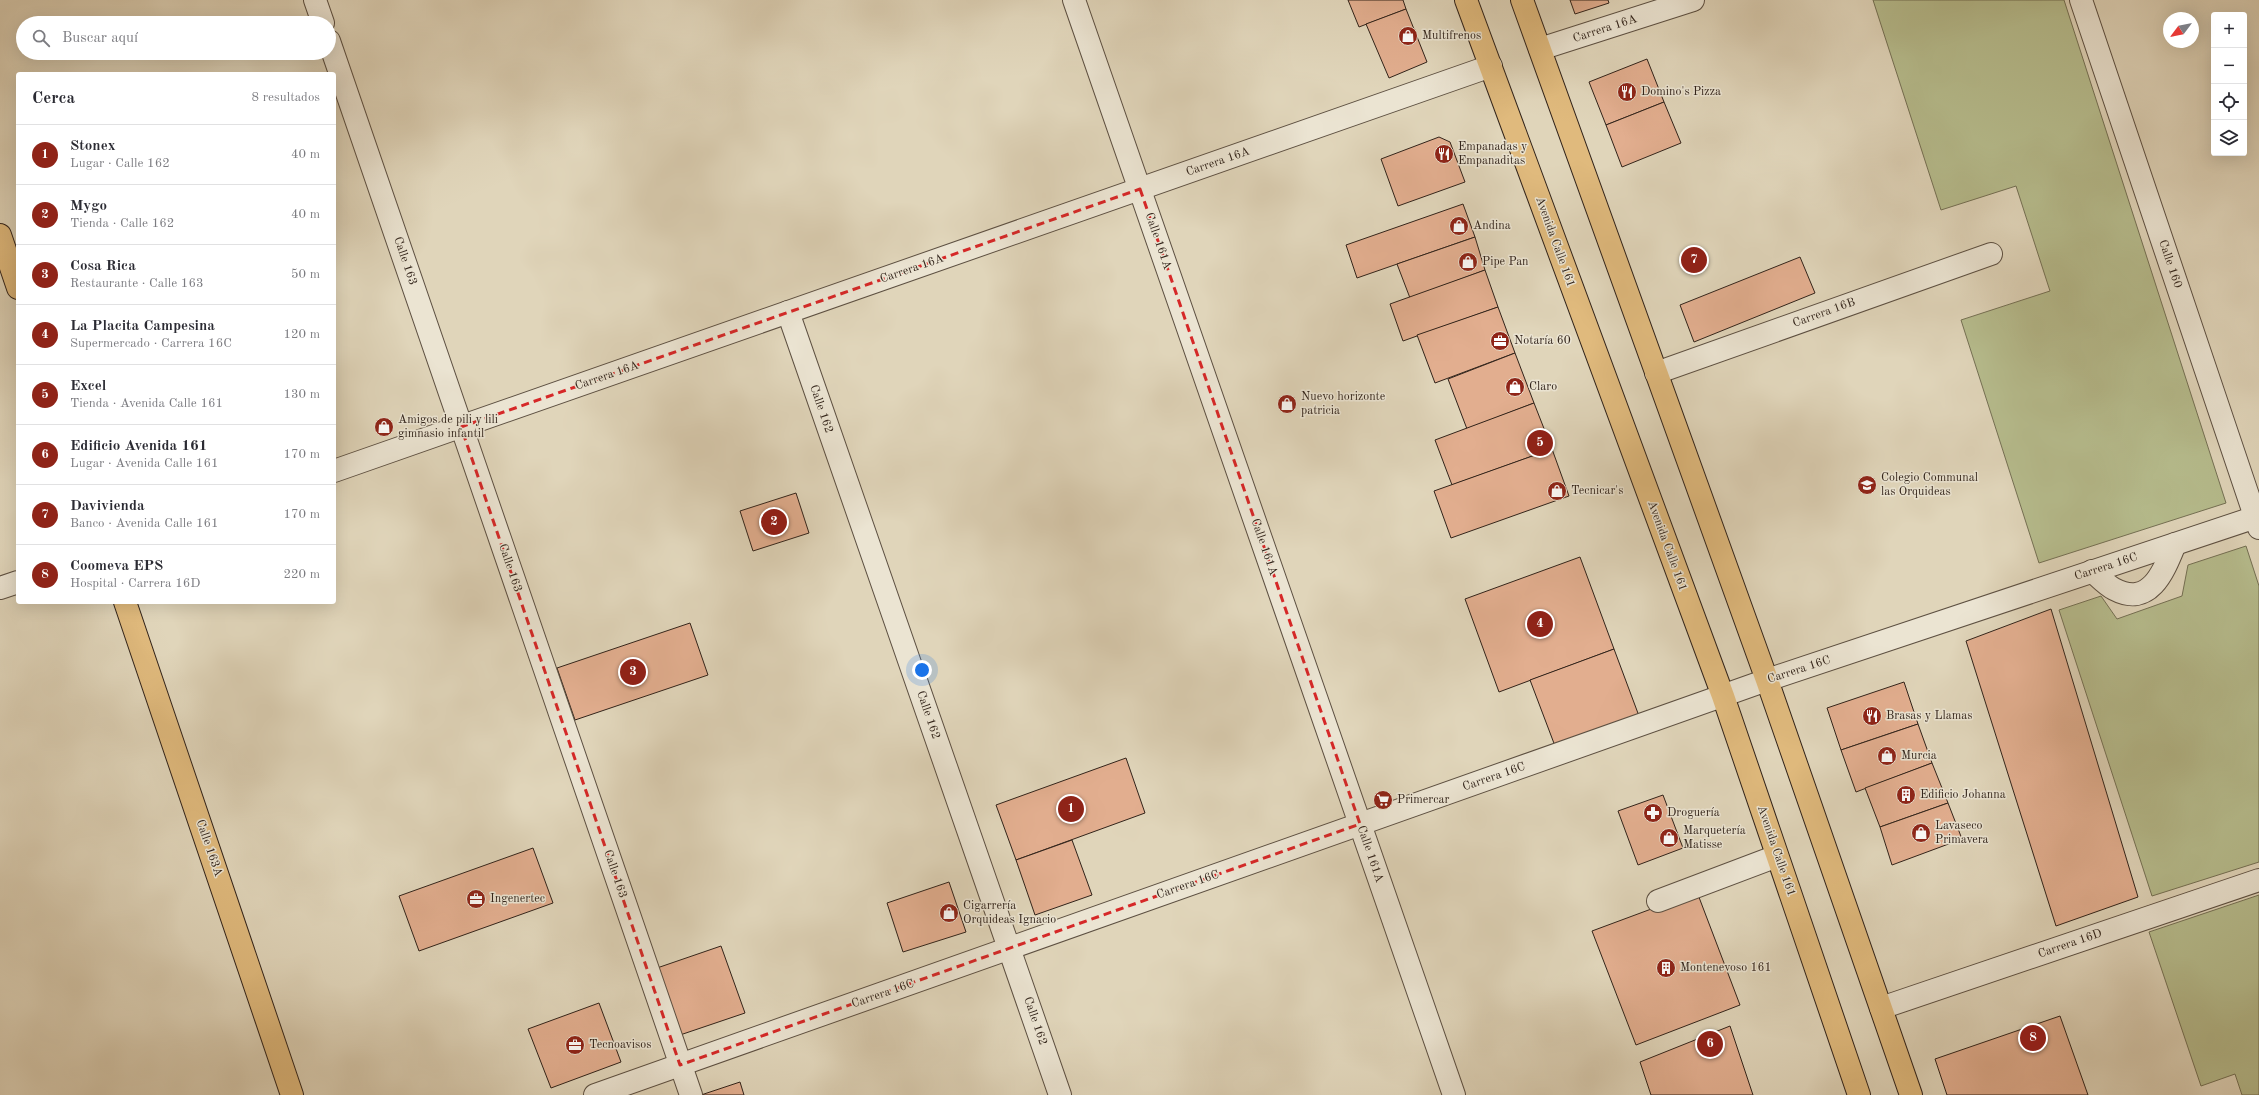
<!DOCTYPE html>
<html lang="es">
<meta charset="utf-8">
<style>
:root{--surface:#fff;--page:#f7f7f7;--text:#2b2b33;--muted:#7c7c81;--line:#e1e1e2;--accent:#8f2418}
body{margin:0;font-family:"Old Standard TT",serif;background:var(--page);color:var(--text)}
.controls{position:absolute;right:12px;top:12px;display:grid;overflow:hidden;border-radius:4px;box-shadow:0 4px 16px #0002}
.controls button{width:36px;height:36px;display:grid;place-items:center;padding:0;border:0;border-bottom:1px solid var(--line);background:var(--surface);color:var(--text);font:20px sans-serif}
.compass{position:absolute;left:2163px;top:12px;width:36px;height:36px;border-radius:50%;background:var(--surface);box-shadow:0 4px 16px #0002;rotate:238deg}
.you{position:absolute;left:922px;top:670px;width:14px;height:14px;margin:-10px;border:3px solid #fff;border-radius:50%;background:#1a73e8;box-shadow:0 0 0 6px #1a73e833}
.badge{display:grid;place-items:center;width:26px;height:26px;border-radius:50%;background:var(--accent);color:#fff;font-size:13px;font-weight:700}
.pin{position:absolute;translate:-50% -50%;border:2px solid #fff;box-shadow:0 1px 4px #0006}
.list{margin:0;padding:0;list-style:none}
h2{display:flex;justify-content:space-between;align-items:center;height:52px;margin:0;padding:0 16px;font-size:17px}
h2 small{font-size:13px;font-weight:400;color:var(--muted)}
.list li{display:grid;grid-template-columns:26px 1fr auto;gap:12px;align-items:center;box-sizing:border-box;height:60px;padding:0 16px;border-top:1px solid var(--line)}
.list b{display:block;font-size:15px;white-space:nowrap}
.list p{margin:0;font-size:13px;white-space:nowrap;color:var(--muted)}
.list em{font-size:13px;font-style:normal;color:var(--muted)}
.icon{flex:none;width:22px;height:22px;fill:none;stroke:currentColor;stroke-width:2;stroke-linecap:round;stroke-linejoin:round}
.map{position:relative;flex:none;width:2259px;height:1095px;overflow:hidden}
.search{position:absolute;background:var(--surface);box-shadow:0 4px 16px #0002;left:16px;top:16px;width:320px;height:44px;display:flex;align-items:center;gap:10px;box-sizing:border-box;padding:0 14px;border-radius:22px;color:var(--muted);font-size:15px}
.panel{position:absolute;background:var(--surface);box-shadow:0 4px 16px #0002;left:16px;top:72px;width:320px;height:532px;border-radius:4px}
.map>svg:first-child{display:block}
.green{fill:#b6bc8d;stroke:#747054}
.building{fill:#e2ae8f;stroke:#31231a}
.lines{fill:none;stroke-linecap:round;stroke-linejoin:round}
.minor-casing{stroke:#5d5042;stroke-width:24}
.major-casing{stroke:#31231a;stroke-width:24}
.minor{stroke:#ebe4d2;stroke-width:22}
.major{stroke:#e0ba7d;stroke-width:22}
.marked{fill:none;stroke:#d62828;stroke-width:3;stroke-dasharray:8 5;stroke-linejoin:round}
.labels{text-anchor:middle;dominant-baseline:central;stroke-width:3;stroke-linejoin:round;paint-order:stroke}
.street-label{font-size:12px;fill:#31231a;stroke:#ebe4d2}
.poi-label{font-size:12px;fill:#31231a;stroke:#ebe4d2;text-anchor:start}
</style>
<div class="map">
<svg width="2259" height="1095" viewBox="0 0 2259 1095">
<rect width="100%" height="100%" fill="#e0d5ba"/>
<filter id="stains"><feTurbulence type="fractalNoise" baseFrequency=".005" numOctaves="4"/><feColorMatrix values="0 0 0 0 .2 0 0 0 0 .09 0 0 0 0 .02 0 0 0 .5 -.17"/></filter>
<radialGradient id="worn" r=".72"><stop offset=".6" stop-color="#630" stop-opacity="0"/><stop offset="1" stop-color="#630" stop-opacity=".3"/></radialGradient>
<g class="green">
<polygon points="1873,0 2064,0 2226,503 2039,563 1961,320 2050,291 2016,186 1941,210"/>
<polygon points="2246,546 2259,586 2259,862 2152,896 2059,610 2101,596 2117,619 2182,596 2188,565"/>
<polygon points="2259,895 2259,1095 2242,1095 2235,1074 2201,1086 2149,932"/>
</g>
<g class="building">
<polygon points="1348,0 1403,0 1406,9 1359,27"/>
<polygon points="1570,0 1608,0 1609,3 1575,14"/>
<polygon points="1406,9 1427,62 1389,78 1366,24"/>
<polygon points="1647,59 1664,102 1606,125 1589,82"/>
<polygon points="1664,102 1681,143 1622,167 1606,125"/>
<polygon points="1439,137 1450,142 1465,182 1398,206 1381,159"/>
<polygon points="1463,204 1475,237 1357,278 1346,245"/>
<polygon points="1475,237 1485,270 1410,298 1397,264"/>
<polygon points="1800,257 1815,293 1694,342 1680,305"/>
<polygon points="1485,270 1498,307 1403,341 1390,304"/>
<polygon points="1498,307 1515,353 1435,383 1417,335"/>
<polygon points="1515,353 1534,403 1467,429 1448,379"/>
<polygon points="1534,403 1552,449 1452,485 1435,440"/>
<polygon points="1552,449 1569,496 1451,538 1434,491"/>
<polygon points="796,493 809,533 753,551 740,511"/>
<polygon points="1580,557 1614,649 1499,692 1465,599"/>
<polygon points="2051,609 2138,897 2056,926 1966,641"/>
<polygon points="690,623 708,675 575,720 557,668"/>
<polygon points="1614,649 1639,716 1555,746 1530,680"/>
<polygon points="1904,682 1918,724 1841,750 1827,708"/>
<polygon points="1918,724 1932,763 1856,792 1841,750"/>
<polygon points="1126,758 1145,813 1016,860 996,805"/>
<polygon points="1932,763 1948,803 1880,827 1865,788"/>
<polygon points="1663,795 1683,848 1638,865 1618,811"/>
<polygon points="1948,803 1962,839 1892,865 1880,827"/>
<polygon points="1072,840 1092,895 1035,915 1016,860"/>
<polygon points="533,848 553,903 419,951 399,896"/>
<polygon points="949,882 966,932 903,952 887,903"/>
<polygon points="1697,892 1740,1005 1636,1045 1592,931"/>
<polygon points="721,946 745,1013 680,1035 657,968"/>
<polygon points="599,1003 621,1062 551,1088 528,1029"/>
<polygon points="2060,1016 2088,1095 1947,1095 1935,1059"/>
<polygon points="1730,1026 1753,1095 1651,1095 1640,1062"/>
<polygon points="740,1082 744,1095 701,1095"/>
</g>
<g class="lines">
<defs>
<g id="minor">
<polyline points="315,0 323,23"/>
<polyline points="1074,0 1454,1095"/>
<polyline points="2081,0 2259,528"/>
<polyline points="329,41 691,1095"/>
<polyline points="1540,49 1693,0"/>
<polyline points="788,312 1060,1095"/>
<polyline points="1656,373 1991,254"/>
<polyline points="334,471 1491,66"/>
<path d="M2092,571C2099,577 2106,585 2114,589C2150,608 2164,571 2175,544"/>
<polyline points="0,588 18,582"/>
<polyline points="1658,901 1777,856"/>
<polyline points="1881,1008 2259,880"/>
<polyline points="595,1095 1767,680 2259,516"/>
</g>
<g id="major">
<polyline points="1466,0 1723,696 1859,1095"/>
<polyline points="1522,0 1767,680 1911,1095"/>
<polyline points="0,235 18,288"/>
<polyline points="125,602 292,1095"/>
</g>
</defs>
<use href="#minor" class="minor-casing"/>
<use href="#major" class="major-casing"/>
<use href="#minor" class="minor"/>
<use href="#major" class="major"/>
</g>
<path class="marked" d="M1140,189L1360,824L680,1065L461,427Z"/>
<defs>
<symbol id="shop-disc" viewBox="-11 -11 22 22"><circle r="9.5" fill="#8f2418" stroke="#ebe4d2"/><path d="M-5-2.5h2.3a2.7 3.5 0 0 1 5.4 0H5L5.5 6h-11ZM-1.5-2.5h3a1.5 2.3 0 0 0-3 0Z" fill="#fff"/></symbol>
<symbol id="restaurant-disc" viewBox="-11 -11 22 22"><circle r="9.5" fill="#8f2418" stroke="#ebe4d2"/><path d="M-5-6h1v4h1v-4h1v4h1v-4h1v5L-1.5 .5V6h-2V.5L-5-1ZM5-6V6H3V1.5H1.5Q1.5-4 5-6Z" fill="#fff"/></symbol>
<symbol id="office-disc" viewBox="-11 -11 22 22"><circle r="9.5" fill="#8f2418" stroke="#ebe4d2"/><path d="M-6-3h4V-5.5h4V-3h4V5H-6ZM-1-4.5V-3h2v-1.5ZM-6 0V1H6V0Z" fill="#fff"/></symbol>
<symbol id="school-disc" viewBox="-11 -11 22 22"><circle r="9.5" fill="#8f2418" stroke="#ebe4d2"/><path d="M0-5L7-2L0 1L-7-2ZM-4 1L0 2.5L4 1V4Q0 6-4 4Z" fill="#fff"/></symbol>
<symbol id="building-disc" viewBox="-11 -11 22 22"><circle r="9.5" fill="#8f2418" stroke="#ebe4d2"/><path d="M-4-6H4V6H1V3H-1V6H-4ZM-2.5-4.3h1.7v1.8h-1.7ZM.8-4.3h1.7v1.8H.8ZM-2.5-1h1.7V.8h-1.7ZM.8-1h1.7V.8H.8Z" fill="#fff"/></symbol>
<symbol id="supermarket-disc" viewBox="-11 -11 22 22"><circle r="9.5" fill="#8f2418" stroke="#ebe4d2"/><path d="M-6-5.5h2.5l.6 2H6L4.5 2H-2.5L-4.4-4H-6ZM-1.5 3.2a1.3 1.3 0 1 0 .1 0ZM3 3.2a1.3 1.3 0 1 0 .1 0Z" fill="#fff"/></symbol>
<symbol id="pharmacy-disc" viewBox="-11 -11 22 22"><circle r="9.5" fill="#8f2418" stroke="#ebe4d2"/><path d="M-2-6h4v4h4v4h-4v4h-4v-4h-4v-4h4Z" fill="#fff"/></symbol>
</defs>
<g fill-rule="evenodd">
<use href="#shop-disc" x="1397" y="25" width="22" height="22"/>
<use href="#restaurant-disc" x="1616" y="81" width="22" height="22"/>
<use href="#restaurant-disc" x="1433" y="143" width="22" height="22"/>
<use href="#shop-disc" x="1448" y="215" width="22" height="22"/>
<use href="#shop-disc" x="1457" y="251" width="22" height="22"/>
<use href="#office-disc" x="1489" y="330" width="22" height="22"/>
<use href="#shop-disc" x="1504" y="376" width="22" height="22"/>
<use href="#shop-disc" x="1276" y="393" width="22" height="22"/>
<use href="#shop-disc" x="373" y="416" width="22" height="22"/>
<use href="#school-disc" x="1856" y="474" width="22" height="22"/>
<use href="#shop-disc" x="1546" y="480" width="22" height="22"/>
<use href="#restaurant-disc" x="1861" y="705" width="22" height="22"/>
<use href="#shop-disc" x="1876" y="745" width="22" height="22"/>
<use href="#building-disc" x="1895" y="784" width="22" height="22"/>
<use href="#supermarket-disc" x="1372" y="789" width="22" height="22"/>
<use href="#pharmacy-disc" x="1642" y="802" width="22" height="22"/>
<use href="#shop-disc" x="1910" y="822" width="22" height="22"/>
<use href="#shop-disc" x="1658" y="827" width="22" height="22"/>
<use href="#office-disc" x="465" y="888" width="22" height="22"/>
<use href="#shop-disc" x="938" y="902" width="22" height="22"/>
<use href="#building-disc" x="1655" y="957" width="22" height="22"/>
<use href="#office-disc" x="564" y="1034" width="22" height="22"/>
</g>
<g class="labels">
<g class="street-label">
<text transform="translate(1605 29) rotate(-18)">Carrera 16A</text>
<text transform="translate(1218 162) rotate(-19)">Carrera 16A</text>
<text transform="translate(1158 241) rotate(71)">Calle 161A</text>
<text transform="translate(1555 242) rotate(70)">Avenida Calle 161</text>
<text transform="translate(405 261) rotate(71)">Calle 163</text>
<text transform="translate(2170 264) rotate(71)">Calle 160</text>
<text transform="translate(912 269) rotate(-19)">Carrera 16A</text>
<text transform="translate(1824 313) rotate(-20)">Carrera 16B</text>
<text transform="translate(607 376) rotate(-19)">Carrera 16A</text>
<text transform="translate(821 409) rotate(71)">Calle 162</text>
<text transform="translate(1667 546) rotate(70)">Avenida Calle 161</text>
<text transform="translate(1264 547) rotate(71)">Calle 161A</text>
<text transform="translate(2106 567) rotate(-18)">Carrera 16C</text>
<text transform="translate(510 568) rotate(71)">Calle 163</text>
<text transform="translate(1799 670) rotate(-18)">Carrera 16C</text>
<text transform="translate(928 715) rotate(71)">Calle 162</text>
<text transform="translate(1494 777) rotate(-19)">Carrera 16C</text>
<text transform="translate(209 848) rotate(71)">Calle 163A</text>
<text transform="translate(1776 851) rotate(71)">Avenida Calle 161</text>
<text transform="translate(1370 854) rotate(71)">Calle 161A</text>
<text transform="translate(615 874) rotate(71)">Calle 163</text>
<text transform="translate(1188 885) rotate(-19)">Carrera 16C</text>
<text transform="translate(2070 944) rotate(-19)">Carrera 16D</text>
<text transform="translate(883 994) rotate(-19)">Carrera 16C</text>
<text transform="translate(1035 1021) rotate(71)">Calle 162</text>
</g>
<g class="poi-label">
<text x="1422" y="36">Multifrenos</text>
<text x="1641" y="92">Domino's Pizza</text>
<text x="1458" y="147">Empanadas y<tspan x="1458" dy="14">Empanaditas</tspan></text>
<text x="1473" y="226">Andina</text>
<text x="1482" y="262">Pipe Pan</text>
<text x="1514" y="341">Notaría 60</text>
<text x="1529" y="387">Claro</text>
<text x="1301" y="397">Nuevo horizonte<tspan x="1301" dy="14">patricia</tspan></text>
<text x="398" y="420">Amigos de pili y lili<tspan x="398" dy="14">gimnasio infantil</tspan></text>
<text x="1881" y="478">Colegio Communal<tspan x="1881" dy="14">las Orquideas</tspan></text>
<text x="1571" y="491">Tecnicar's</text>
<text x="1886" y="716">Brasas y Llamas</text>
<text x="1901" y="756">Murcia</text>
<text x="1920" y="795">Edificio Johanna</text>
<text x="1397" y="800">Primercar</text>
<text x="1667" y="813">Droguería</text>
<text x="1935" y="826">Lavaseco<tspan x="1935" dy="14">Primavera</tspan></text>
<text x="1683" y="831">Marquetería<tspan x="1683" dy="14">Matisse</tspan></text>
<text x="490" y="899">Ingenertec</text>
<text x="963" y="906">Cigarrería<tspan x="963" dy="14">Orquideas Ignacio</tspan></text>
<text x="1680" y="968">Montenevoso 161</text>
<text x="589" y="1045">Tecnoavisos</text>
</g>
</g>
<rect width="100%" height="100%" filter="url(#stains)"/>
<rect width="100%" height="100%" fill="url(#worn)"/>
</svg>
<div class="controls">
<button>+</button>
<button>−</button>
<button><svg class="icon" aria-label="locate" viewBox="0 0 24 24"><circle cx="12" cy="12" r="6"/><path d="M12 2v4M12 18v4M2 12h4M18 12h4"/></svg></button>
<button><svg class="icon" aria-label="layers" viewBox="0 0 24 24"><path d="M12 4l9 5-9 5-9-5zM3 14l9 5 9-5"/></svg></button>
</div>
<svg class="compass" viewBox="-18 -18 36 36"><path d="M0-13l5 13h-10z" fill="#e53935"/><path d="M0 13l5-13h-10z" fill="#7c7c81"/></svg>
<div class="you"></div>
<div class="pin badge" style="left:1071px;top:809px">1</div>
<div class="pin badge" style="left:774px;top:522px">2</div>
<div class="pin badge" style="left:633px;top:672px">3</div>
<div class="pin badge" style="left:1540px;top:624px">4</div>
<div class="pin badge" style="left:1540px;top:443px">5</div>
<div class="pin badge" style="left:1710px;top:1044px">6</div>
<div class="pin badge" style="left:1694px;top:260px">7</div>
<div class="pin badge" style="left:2033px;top:1038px">8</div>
<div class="search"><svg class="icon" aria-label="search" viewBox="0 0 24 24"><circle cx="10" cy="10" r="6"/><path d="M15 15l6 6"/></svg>Buscar aquí</div>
<section class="panel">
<h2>Cerca<small>8 resultados</small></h2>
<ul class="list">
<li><span class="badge">1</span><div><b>Stonex</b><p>Lugar · Calle 162</p></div><em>40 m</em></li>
<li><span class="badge">2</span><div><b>Mygo</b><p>Tienda · Calle 162</p></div><em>40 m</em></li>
<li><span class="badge">3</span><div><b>Cosa Rica</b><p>Restaurante · Calle 163</p></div><em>50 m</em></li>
<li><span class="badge">4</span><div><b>La Placita Campesina</b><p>Supermercado · Carrera 16C</p></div><em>120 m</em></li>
<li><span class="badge">5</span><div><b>Excel</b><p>Tienda · Avenida Calle 161</p></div><em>130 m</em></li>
<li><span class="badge">6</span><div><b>Edificio Avenida 161</b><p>Lugar · Avenida Calle 161</p></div><em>170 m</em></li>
<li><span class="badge">7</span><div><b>Davivienda</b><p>Banco · Avenida Calle 161</p></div><em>170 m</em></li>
<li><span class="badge">8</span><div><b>Coomeva EPS</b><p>Hospital · Carrera 16D</p></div><em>220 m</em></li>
</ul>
</section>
</div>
